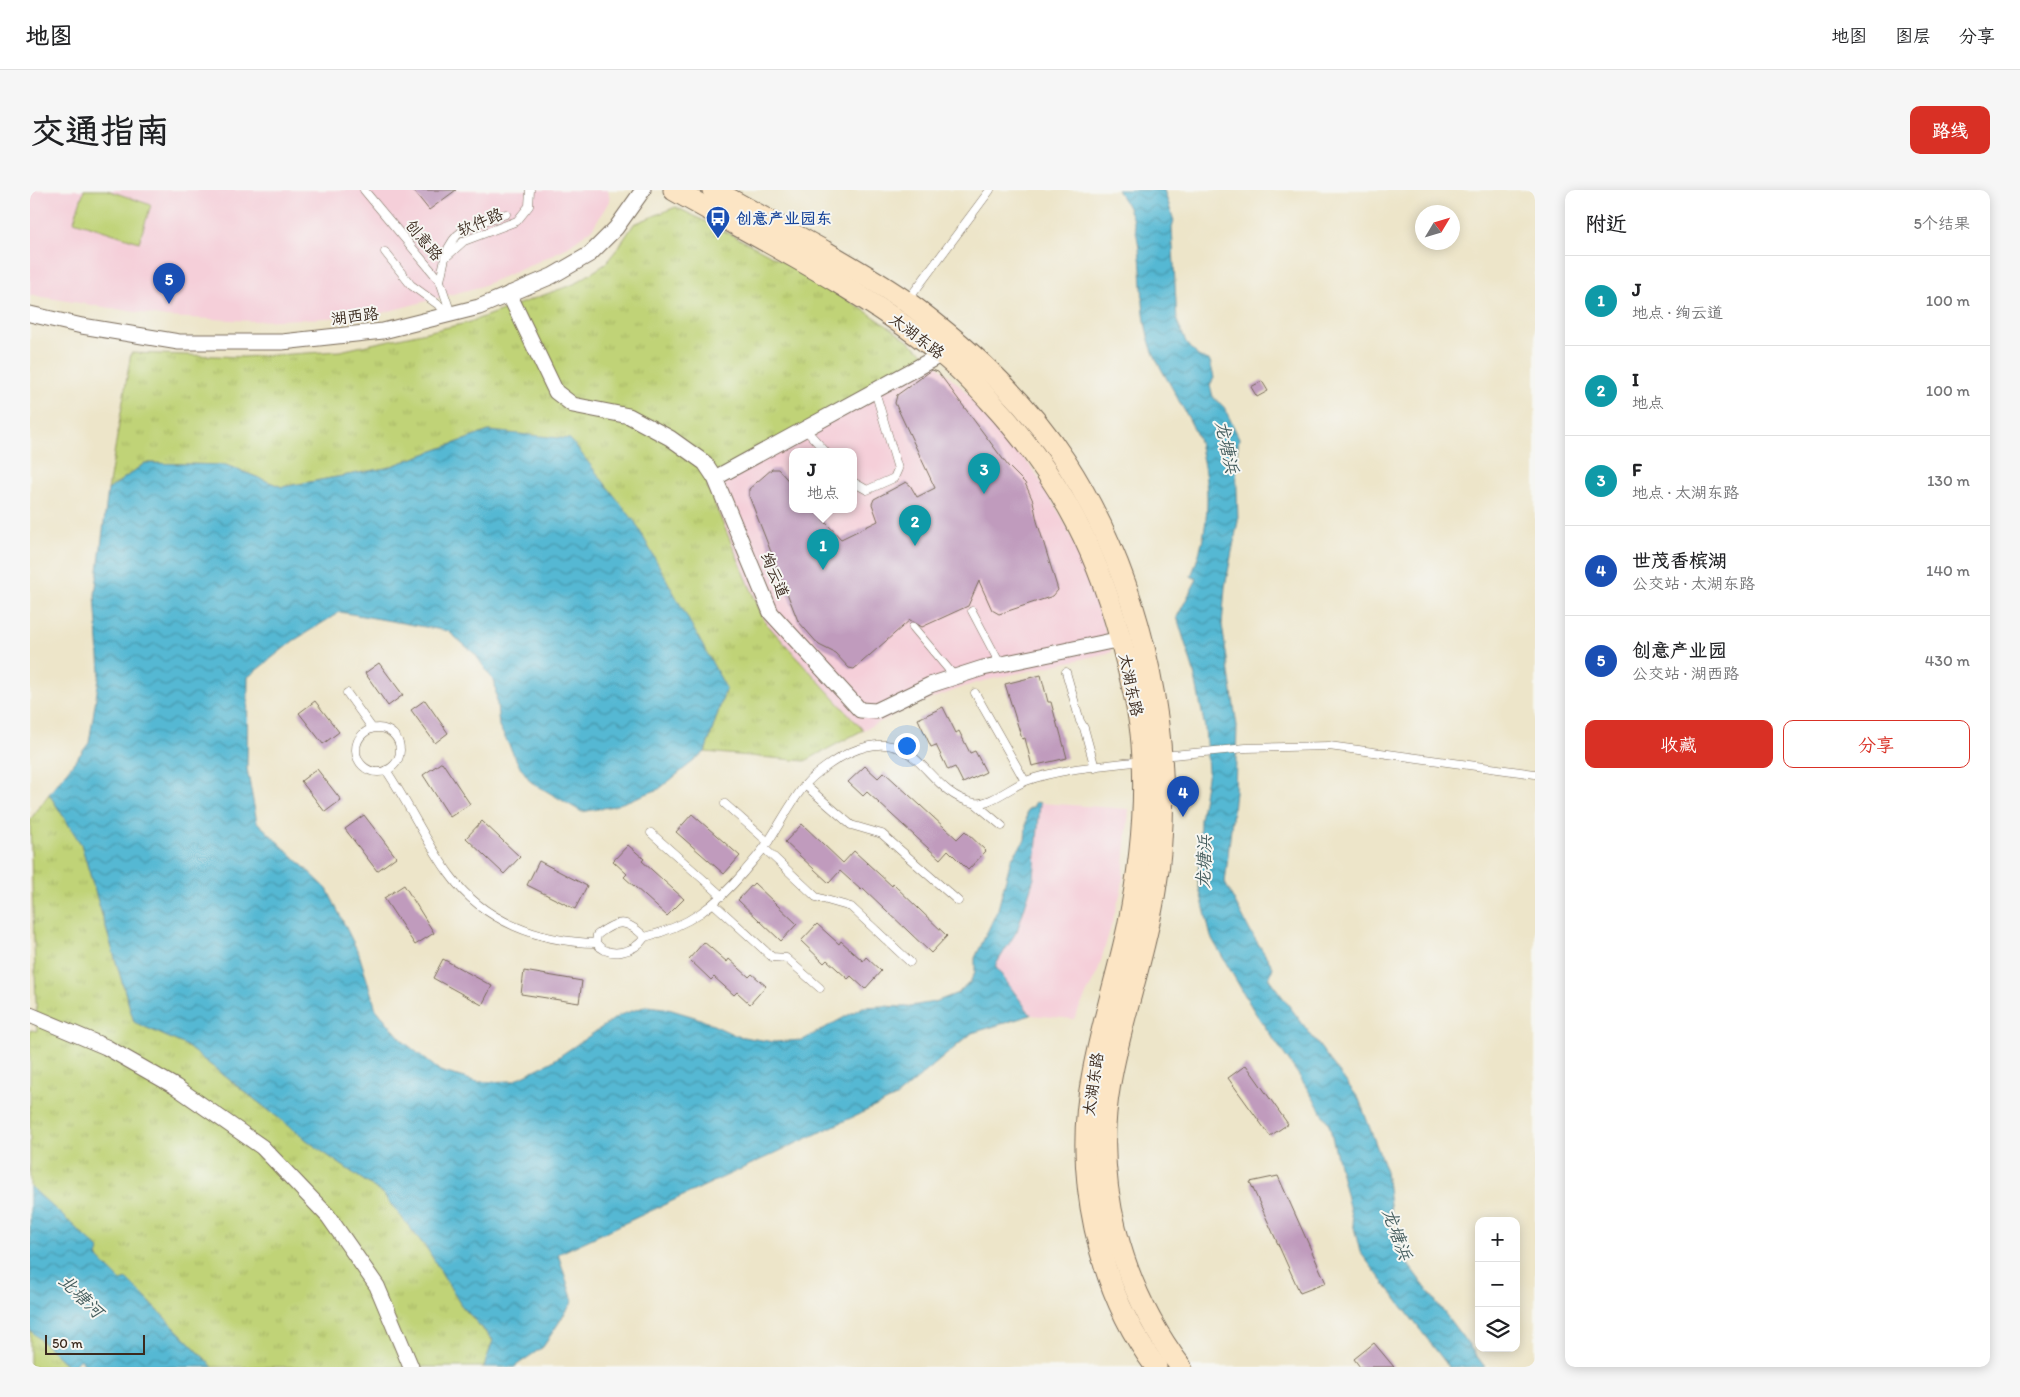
<!DOCTYPE html>
<html lang="zh">
<meta charset="utf-8">
<style>
:root{--surface:#fff;--page:#f6f6f6;--text:#202124;--muted:#757577;--line:#e0e0e0;--accent:#d93025}
body{margin:0;font-family:Itim,"LXGW WenKai TC",sans-serif;background:var(--page);color:var(--text)}
.controls{position:absolute;right:15px;bottom:15px;display:grid;overflow:hidden;border-radius:10px;box-shadow:0 2px 12px #0003}
.controls button{width:45px;height:45px;display:grid;place-items:center;padding:0;border:0;border-bottom:1px solid var(--line);background:var(--surface);color:var(--text);font:25px sans-serif}
.compass{position:absolute;left:1385px;top:15px;width:45px;height:45px;border-radius:50%;background:var(--surface);box-shadow:0 2px 12px #0003;rotate:52deg}
.scale{position:absolute;left:15px;bottom:12px;width:100px;box-sizing:border-box;padding-left:5px;border:2px solid #3b2a1e;border-top:0;font-size:14px;line-height:18px;white-space:nowrap;color:#3b2a1e;-webkit-text-stroke:4px #f6f6f2;paint-order:stroke}
.you{position:absolute;left:876px;top:555px;width:18px;height:18px;margin:-12px;border:4px solid #fff;border-radius:50%;background:#1a73e8;box-shadow:0 0 0 8px #1a73e833}
.badge{display:grid;place-items:center;width:32px;height:32px;border-radius:50%;background:var(--accent);color:#fff;font-size:16px;font-weight:700}
.pin{position:absolute;translate:-50% -41px;filter:drop-shadow(0 1px 2px #0008)}
.pin::after{content:'';position:absolute;top:26px;width:18px;height:15px;background:inherit;clip-path:polygon(0 0,100% 0,50% 100%)}
.popup{position:absolute;left:759px;top:258px;width:68px;height:65px;box-sizing:border-box;display:grid;place-content:center;border-radius:10px;background:var(--surface);filter:drop-shadow(0 1px 4px #0005);font-size:16px;white-space:nowrap;color:var(--muted)}
.popup b{font-size:19px;color:var(--text)}
.popup::after{content:'';position:absolute;left:50%;top:100%;margin-left:-10px;border:10px solid transparent;border-top-color:var(--surface)}
.list{margin:0;padding:0;list-style:none}
h2{display:flex;justify-content:space-between;align-items:center;height:65px;margin:0;padding:0 20px;font-size:21px}
h2 small{font-size:16px;font-weight:400;color:var(--muted)}
.list li{display:grid;grid-template-columns:32px 1fr auto;gap:15px;align-items:center;box-sizing:border-box;height:90px;padding:0 20px;border-top:1px solid var(--line)}
.list b{display:block;font-size:19px;white-space:nowrap}
.list p{margin:0;font-size:16px;white-space:nowrap;color:var(--muted)}
.list em{font-size:16px;font-style:normal;color:var(--muted)}
.actions{display:flex;gap:10px;padding:15px 20px}
.actions a{flex:1;padding:11px 0;border:1px solid var(--accent);border-radius:10px;text-align:center;font-size:18px;color:var(--accent)}
.actions .main{background:var(--accent);color:#fff}
.icon{flex:none;width:28px;height:28px;fill:none;stroke:currentColor;stroke-width:2;stroke-linecap:round;stroke-linejoin:round}
.map{position:relative;flex:none;width:1505px;height:1177px;overflow:hidden;border-radius:10px}
header{display:flex;align-items:center;gap:30px;box-sizing:border-box;height:70px;padding:0 25px;background:var(--surface);border-bottom:1px solid var(--line)}
header strong{font-size:24px}
nav{display:flex;gap:28px;margin-inline-start:auto;font-size:18px}
.intro{display:flex;align-items:center;justify-content:space-between;box-sizing:border-box;height:120px;padding:0 30px}
h1{margin:0;font-size:35px}
.button{padding:12px 22px;border-radius:10px;background:var(--accent);color:#fff;font-size:18px;font-weight:700}
main{display:flex;gap:30px;padding:0 30px}
aside{flex:1;background:var(--surface);border-radius:10px;box-shadow:0 2px 12px #0003}
.map>svg:first-child{display:block}
.built{fill:#f5cfd9;fill-rule:evenodd}
.park{fill:url(#park-tufts);stroke:#7e7e4a}
.pitch{fill:#c0d377;stroke:#7e7e4a}
.water{fill:url(#water-waves);stroke:#487178}
.building{fill:#c09bbd}
.lines{fill:none;stroke-linecap:round;stroke-linejoin:round}
.service-casing{stroke:#796b5a;stroke-width:9}
.minor-casing{stroke:#796b5a;stroke-width:17}
.secondary-casing{stroke:#796b5a;stroke-width:23}
.service{stroke:#fff;stroke-width:8}
.minor{stroke:#fff;stroke-width:15}
.secondary{stroke:#fce5c4;stroke-width:21}
.labels{text-anchor:middle;dominant-baseline:central;stroke-width:4;stroke-linejoin:round;paint-order:stroke}
.transit-label{font-size:16px;font-weight:bold;fill:#164399;stroke:#f6f6f2;text-anchor:start}
.street-label{font-size:16px;fill:#3b2a1e;stroke:#f6f6f2}
.water-label{font-size:18px;font-style:italic;fill:#445c5d;stroke:#f6f6f2}
</style>
<header>
<strong>地图</strong>
<nav><a>地图</a><a>图层</a><a>分享</a></nav>
</header>
<div class="intro"><h1>交通指南</h1><a class="button">路线</a></div>
<main>
<div class="map">
<svg width="1505" height="1177" viewBox="0 0 1505 1177">
<defs>
<pattern id="park-tufts" width="24" height="20" patternUnits="userSpaceOnUse" patternTransform="scale(1.25)"><rect width="24" height="20" fill="#c0d377"/><path d="M3 7l-1-3M5 7V3M7 7l1-3M15 17l-1-3M17 17v-4M19 17l1-3" fill="none" stroke="#a6b566"/></pattern>
<pattern id="water-waves" width="16" height="10" patternUnits="userSpaceOnUse" patternTransform="scale(1.25)"><rect width="16" height="10" fill="#55b8d3"/><path d="M0 5q4-4 8 0t8 0" fill="none" stroke="#4896ab"/></pattern>
</defs>
<rect width="100%" height="100%" fill="#f6f6f2"/>
<filter id="ink" filterUnits="userSpaceOnUse"><feTurbulence type="fractalNoise" baseFrequency=".02" numOctaves="2"/><feDisplacementMap in="SourceGraphic" scale="10" xChannelSelector="R" yChannelSelector="G"/><feConvolveMatrix kernelMatrix="1 2 1 2 8 2 1 2 1" color-interpolation-filters="sRGB"/></filter>
<filter id="wash" filterUnits="userSpaceOnUse"><feTurbulence type="fractalNoise" baseFrequency=".0096" numOctaves="4" result="noise"/><feDisplacementMap in="SourceGraphic" scale="20" xChannelSelector="R" yChannelSelector="G"/><feGaussianBlur stdDeviation="1.12" result="paint"/><feColorMatrix in="noise" values="0 0 0 0 0 0 0 0 0 0 0 0 0 0 0 0 0 1.4 0 .05"/><feComposite in="paint" operator="in"/></filter>
<g filter="url(#wash)">
<rect width="100%" height="100%" fill="#ede5c9"/>
<g class="built">
<polygon points="0,0 578,0 580,10 562,39 534,59 499,76 449,97 352,123 297,128 223,131 136,127 0,105"/>
<path d="M904,172L945,210L973,239L1006,284L1032,327L1053,372L1082,462L945,493L890,513L833,540L735,432L677,296ZM763,261H823V319H763Z"/>
<polygon points="1010,613 1099,619 1092,698 1068,781 1044,829 1001,825 965,776 987,741 1004,688"/>
</g>
<g class="park">
<path d="M646,17C719,53 792,90 859,137C875,148 889,160 904,172L677,296L735,432L833,540L775,571L675,562L696,498L459,241L356,278L252,297L196,275L115,273L78,300L101,163L213,167L310,161L437,133L544,94L574,75L588,58L604,34Z"/>
<polygon points="19,604 51,654 104,832 155,855 287,958 352,1003 398,1060 431,1115 463,1151 454,1177 183,1177 97,1089 91,1092 0,996 0,840 7,841 0,630"/>
<polygon points="0,1140 39,1177 0,1177"/>
</g>
<polygon class="pitch" points="54,0 77,0 121,15 109,52 44,31"/>
<g class="water">
<path d="M1087,0H1134L1144,31L1142,38L1147,131L1156,152L1168,166L1180,171L1184,188L1180,195L1183,207L1194,217L1209,248L1206,270L1208,331L1195,397L1192,435L1207,536L1205,602L1195,693L1220,741L1243,777L1239,789L1329,909L1356,981L1363,1039L1377,1073L1455,1177H1419L1330,1062L1299,934L1270,887L1224,821L1181,747L1168,693L1170,630L1178,581L1175,538L1164,482L1147,427L1167,389L1161,386C1177,348 1181,311 1173,271C1171,263 1170,255 1168,248C1163,236 1156,223 1149,211C1138,188 1124,172 1118,146C1106,98 1120,42 1087,0Z"/>
<polygon points="459,241 540,249 605,332 696,498 675,562 629,599 584,616 552,622 501,592 489,575 469,536 465,493 445,464 418,441 310,422 263,451 218,487 217,579 227,632 297,699 329,764 346,819 374,852 410,881 448,892 483,891 521,872 590,825 617,816 635,818 668,828 707,846 744,852 773,850 833,817 853,816 874,817 905,812 928,803 940,792 945,782 945,768 968,719 981,669 995,650 997,620 1004,616 1005,612 1010,613 1004,688 987,741 965,776 1001,825 942,843 866,907 528,1064 543,1111 513,1157 484,1177 454,1177 463,1150 431,1115 398,1060 352,1003 287,958 155,855 104,832 51,654 19,604 59,553 70,482 65,405 78,300 115,273 196,275 252,297 356,278"/>
<polygon points="0,996 69,1059 67,1067 91,1091 97,1089 183,1177 56,1177 50,1169 42,1177 39,1177 0,1140"/>
</g>
<g id="blocks">
<g class="building">
<polygon points="383,0 426,0 399,20"/>
<polygon points="902,180 908,182 978,276 995,293 1003,311 1007,331 1028,400 1023,406 969,424 962,420 949,391 938,416 892,437 880,430 824,479 819,478 805,463 789,455 768,431 719,306 719,299 742,279 748,279 763,296 763,319 783,319 811,349 848,331 842,314 844,309 876,292 880,295 887,307 905,298 865,213 867,205"/>
<polygon points="1232,191 1238,201 1227,207 1221,197"/>
<polygon points="349,473 373,505 358,516 335,483"/>
<polygon points="1011,485 1018,512 1021,512 1028,538 1029,538 1037,568 1002,576 995,548 992,549 975,494"/>
<polygon points="395,510 418,543 405,553 381,520"/>
<polygon points="285,511 309,542 293,554 269,523"/>
<polygon points="913,517 926,543 929,541 940,563 945,561 956,582 933,593 925,577 918,580 906,555 901,557 888,529"/>
<polygon points="412,572 440,614 420,627 393,585"/>
<polygon points="835,576 848,588 854,582 927,649 935,641 956,661 938,680 918,660 910,669 837,602 833,606 818,592"/>
<polygon points="287,579 311,610 295,622 271,591"/>
<polygon points="662,624 710,666 694,684 646,642"/>
<polygon points="334,625 366,667 347,681 315,639"/>
<polygon points="452,631 490,667 474,684 436,648"/>
<polygon points="772,634 813,673 824,661 862,696 863,694 917,746 901,763 833,698 831,700 810,681 799,693 755,652"/>
<polygon points="598,655 614,669 612,671 654,709 637,726 594,687 597,684 583,671"/>
<polygon points="509,671 557,696 545,719 497,695"/>
<polygon points="724,693 767,734 751,751 708,710"/>
<polygon points="374,695 404,743 385,755 354,708"/>
<polygon points="787,734 809,754 811,751 833,771 836,767 851,781 835,799 821,786 818,789 797,770 794,773 771,751"/>
<polygon points="674,752 697,772 699,769 719,787 722,784 736,796 720,814 707,802 704,805 684,787 681,790 659,769"/>
<polygon points="413,769 462,796 452,815 403,788"/>
<polygon points="494,781 552,791 549,813 491,804"/>
<polygon points="1216,875 1258,934 1240,946 1198,888"/>
<polygon points="1248,986 1296,1093 1270,1103 1220,992"/>
<polygon points="1344,1153 1364,1177 1330,1177 1324,1169"/>
</g>
</g>
</g>
<g filter="url(#ink)">
<use href="#blocks" fill-opacity="0" stroke="#796b5a" stroke-width="1"/>
<g class="lines">
<defs>
<g id="service">
<polyline points="334,0 410,91 421,124"/>
<polyline points="355,62 381,95 421,124"/>
<path d="M415,66C426,34 448,34 476,24"/>
<polyline points="410,91 415,68 434,51 487,31 499,16 500,0"/>
<polyline points="878,110 960,0"/>
<polyline points="775,239 795,261"/>
<polyline points="823,292 837,300 864,288 868,279 845,201"/>
<polyline points="942,421 970,474"/>
<polyline points="883,437 925,487"/>
<polyline points="1036,482 1050,531 1054,538 1065,578"/>
<polyline points="317,503 342,538"/>
<polyline points="945,503 995,591"/>
<circle cx="348" cy="560" r="22"/>
<polyline points="1132,566 1216,558 1299,556 1505,584"/>
<path d="M356,580C379,614 396,652 420,685C454,732 510,752 566,753"/>
<polyline points="775,595 821,635 852,644 928,711"/>
<polyline points="695,614 738,652"/>
<polyline points="946,614 972,636"/>
<polyline points="621,643 692,706"/>
<polyline points="734,658 786,707 821,717 880,772"/>
<polyline points="684,714 742,767 756,768 790,798"/>
<path d="M615,747C596,729 588,729 567,745L566,753C579,769 604,763 615,747C659,736 685,716 714,682C722,672 731,663 738,652C750,634 761,612 775,595C784,584 807,568 821,562C889,532 893,602 944,613C959,616 982,596 996,591C1031,578 1075,576 1111,571"/>
</g>
<g id="minor">
<polyline points="479,104 526,202 543,215 599,226 640,248 675,273 685,288 741,423 830,520 846,521 900,495 953,478 1091,449"/>
<polyline points="0,124 52,136 149,152 252,152 353,141 449,117 522,86 560,64 586,38 613,0"/>
<polyline points="685,288 912,164"/>
<polyline points="0,825 76,857 146,897 232,957 298,1026 347,1096 381,1177"/>
</g>
<g id="secondary">
<path d="M644,0C734,51 828,97 909,162C928,176 944,194 960,211C1033,290 1071,367 1096,470C1103,498 1110,526 1112,554C1117,614 1110,678 1098,737C1087,787 1071,837 1062,888C1044,984 1067,1098 1126,1177"/>
<path d="M683,0C720,20 757,41 794,61C826,80 859,98 889,121C944,163 997,212 1035,271C1114,393 1149,558 1125,701C1115,766 1091,828 1080,893C1062,992 1091,1097 1151,1177"/>
</g>
</defs>
<use href="#service" class="service-casing"/>
<use href="#minor" class="minor-casing"/>
<use href="#secondary" class="secondary-casing"/>
<use href="#service" class="service"/>
<use href="#minor" class="minor"/>
<use href="#secondary" class="secondary"/>
</g>
</g>
<defs>
<symbol id="bus-pin" viewBox="-11 -11 22 30"><path d="M0 17L-7.5 6A9.5 9.5 0 1 1 7.5 6Z" fill="#1a4fb4" stroke="#f6f6f2"/><path d="M-5-6H5V4H4V6H2V4H-2V6H-4V4H-5ZM-3.5-4V0h7V-4ZM-3.5 1.2v1.5H-2V1.2ZM2 1.2v1.5H3.5V1.2Z" fill="#fff"/></symbol>
</defs>
<g fill-rule="evenodd">
<use href="#bus-pin" x="674" y="14" width="28" height="38"/>
</g>
<g class="labels">
<g class="transit-label">
<text x="706" y="28">创意产业园东</text>
</g>
<g class="street-label">
<text transform="translate(450 32) rotate(-23)">软件路</text>
<text transform="translate(394 50) rotate(50)">创意路</text>
<text transform="translate(325 126) rotate(-7)">湖西路</text>
<text transform="translate(887 146) rotate(37)">太湖东路</text>
<text transform="translate(745 385) rotate(67)">绚云道</text>
<text transform="translate(1101 495) rotate(78)">太湖东路</text>
<text transform="translate(1063 894) rotate(-82)">太湖东路</text>
</g>
<g class="water-label">
<text transform="translate(1197 257) rotate(78)">龙塘浜</text>
<text transform="translate(1174 672) rotate(-88)">龙塘浜</text>
<text transform="translate(1367 1044) rotate(70)">龙塘浜</text>
<text transform="translate(51 1106) rotate(44)">北塘河</text>
</g>
</g>
</svg>
<div class="controls">
<button>+</button>
<button>−</button>
<button><svg class="icon" aria-label="layers" viewBox="0 0 24 24"><path d="M12 4l9 5-9 5-9-5zM3 14l9 5 9-5"/></svg></button>
</div>
<svg class="compass" viewBox="-18 -18 36 36"><path d="M0-13l5 13h-10z" fill="#e53935"/><path d="M0 13l5-13h-10z" fill="#757577"/></svg>
<div class="scale">50 m</div>
<div class="you"></div>
<div class="pin badge" style="left:793px;top:380px;background:#0f9aa8">1</div>
<div class="popup"><b>J</b>地点</div>
<div class="pin badge" style="left:885px;top:356px;background:#0f9aa8">2</div>
<div class="pin badge" style="left:954px;top:304px;background:#0f9aa8">3</div>
<div class="pin badge" style="left:1153px;top:627px;background:#1a4fb4">4</div>
<div class="pin badge" style="left:139px;top:114px;background:#1a4fb4">5</div>
</div>
<aside>
<h2>附近<small>5个结果</small></h2>
<ul class="list">
<li><span class="badge" style="background:#0f9aa8">1</span><div><b>J</b><p>地点 · 绚云道</p></div><em>100 m</em></li>
<li><span class="badge" style="background:#0f9aa8">2</span><div><b>I</b><p>地点</p></div><em>100 m</em></li>
<li><span class="badge" style="background:#0f9aa8">3</span><div><b>F</b><p>地点 · 太湖东路</p></div><em>130 m</em></li>
<li><span class="badge" style="background:#1a4fb4">4</span><div><b>世茂香槟湖</b><p>公交站 · 太湖东路</p></div><em>140 m</em></li>
<li><span class="badge" style="background:#1a4fb4">5</span><div><b>创意产业园</b><p>公交站 · 湖西路</p></div><em>430 m</em></li>
</ul>
<div class="actions"><a class="main">收藏</a><a>分享</a></div>
</aside>
</main>
